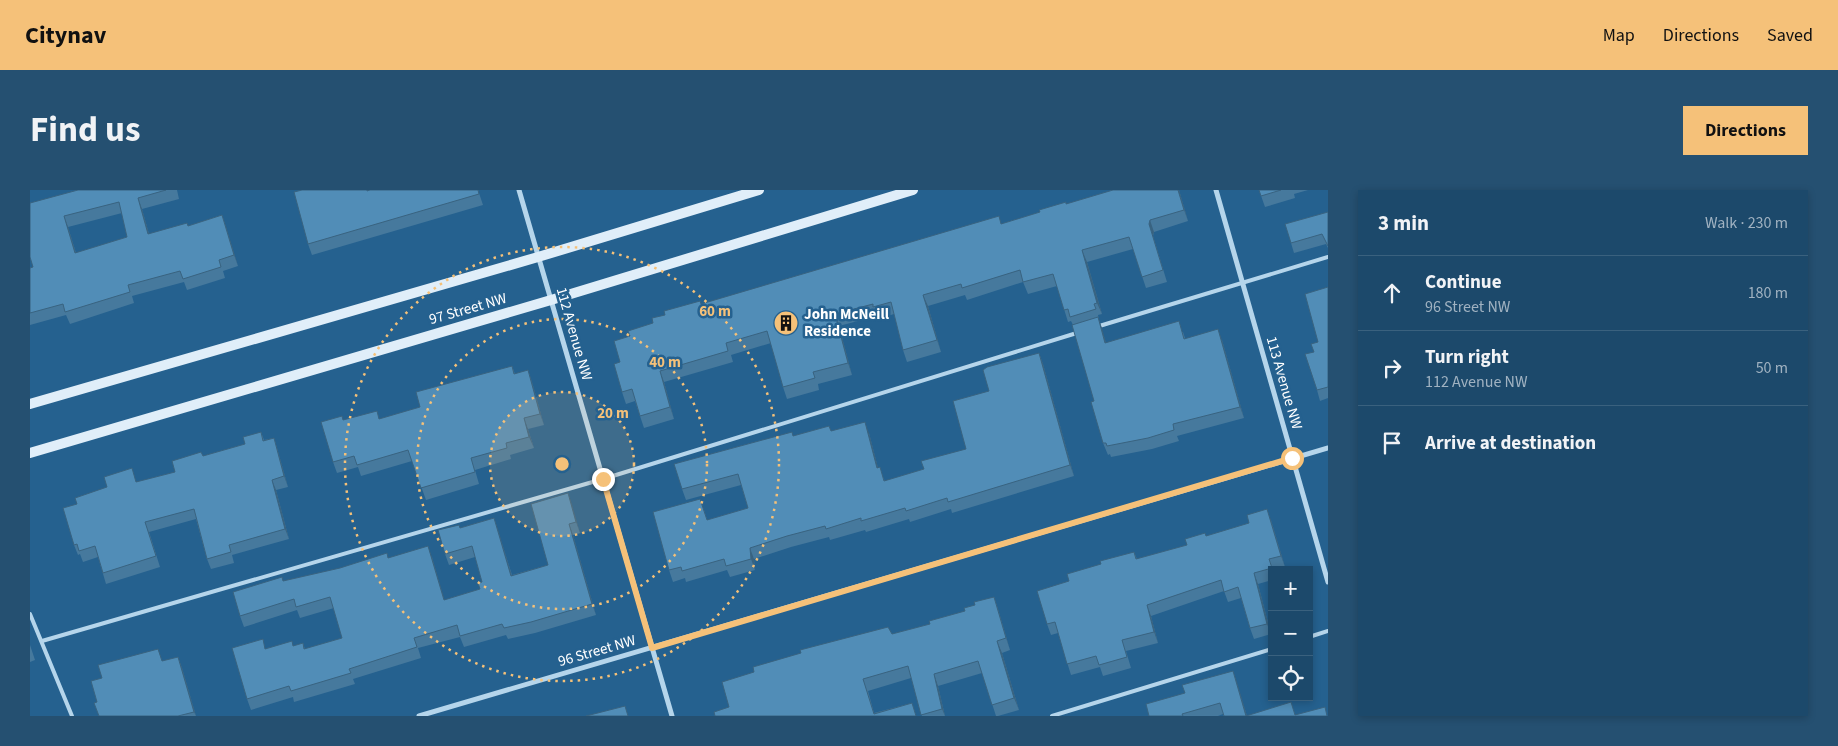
<!DOCTYPE html>
<meta charset="utf-8">
<style>
:root{--surface:#1c496b;--page:#255071;--text:#f1f3f6;--muted:#a0b2c1;--line:#3a617e;--accent:#f5c179}
body{margin:0;font-family:"Source Sans 3",sans-serif;background:var(--page);color:var(--text)}
.controls{position:absolute;right:15px;bottom:15px;display:grid;overflow:hidden;border-radius:0px;box-shadow:0 2px 8px #0003}
.controls button{width:45px;height:45px;display:grid;place-items:center;padding:0;border:0;border-bottom:1px solid var(--line);background:var(--surface);color:var(--text);font:25px sans-serif}
.stop{position:absolute;width:15px;height:15px;margin:-11px;border:4px solid #f5c179;border-radius:50%;background:#fff}
.stop.end{background:#f5c179;border-color:#fff;box-shadow:0 1px 5px #0008}
.list{margin:0;padding:0;list-style:none}
h2{display:flex;justify-content:space-between;align-items:center;height:65px;margin:0;padding:0 20px;font-size:21px}
h2 small{font-size:16px;font-weight:400;color:var(--muted)}
.list li{display:grid;grid-template-columns:32px 1fr auto;gap:15px;align-items:center;box-sizing:border-box;height:75px;padding:0 20px;border-top:1px solid var(--line)}
.list b{display:block;font-size:19px;white-space:nowrap}
.list p{margin:0;font-size:16px;white-space:nowrap;color:var(--muted)}
.list em{font-size:16px;font-style:normal;color:var(--muted)}
.icon{flex:none;width:28px;height:28px;fill:none;stroke:currentColor;stroke-width:2;stroke-linecap:round;stroke-linejoin:round}
.map{position:relative;flex:none;width:1298px;height:526px;overflow:hidden;border-radius:0px}
header{display:flex;align-items:center;gap:30px;box-sizing:border-box;height:70px;padding:0 25px;background:var(--accent);color:#111}
header strong{font-size:24px}
nav{display:flex;gap:28px;margin-inline-start:auto;font-size:18px}
.intro{display:flex;align-items:center;justify-content:space-between;box-sizing:border-box;height:120px;padding:0 30px}
h1{margin:0;font-size:35px}
.button{padding:12px 22px;border-radius:0px;background:var(--accent);color:#111;font-size:18px;font-weight:700}
main{display:flex;gap:30px;padding:0 30px}
aside{flex:1;background:var(--surface);border-radius:0px;box-shadow:0 2px 8px #0003}
.map>svg:first-child{display:block}
.lines{fill:none;stroke-linecap:round;stroke-linejoin:round}
.service{stroke:#b5d5eb;stroke-width:4}
.minor{stroke:#b5d5eb;stroke-width:5}
.secondary{stroke:#e0eef9;stroke-width:10}
.wall{fill:#46799d;fill-rule:evenodd}
.shaded-wall{fill:#396380}
.building{fill:#518db7;stroke:#396380;fill-rule:evenodd}
.route{stroke:#f5c179;stroke-width:6}
.ring{fill:none;stroke:#f5c179;stroke-width:2.5;stroke-dasharray:2.5 5}
.labels{text-anchor:middle;dominant-baseline:central;stroke-width:5;stroke-linejoin:round;paint-order:stroke}
.street-label{font-size:15px;fill:#fff;stroke:#25618f}
.poi-label{font-size:15px;font-weight:bold;fill:#fff;stroke:#25618f;text-anchor:start}
.centre{fill:#f5c179;stroke:#25618f;stroke-width:2.5}
.ring-label{font-size:15px;text-anchor:middle;font-weight:bold;fill:#f5c179;stroke:#25618f;stroke-width:5;stroke-linejoin:round;paint-order:stroke}
</style>
<header>
<strong>Citynav</strong>
<nav><a>Map</a><a>Directions</a><a>Saved</a></nav>
</header>
<div class="intro"><h1>Find us</h1><a class="button">Directions</a></div>
<main>
<div class="map">
<svg width="1298" height="526" viewBox="0 0 1298 526">
<rect width="100%" height="100%" fill="#25618f"/>
<g class="lines">
<g class="service">
<polyline points="1066,137 1298,67"/>
<polyline points="0,424 42,526"/>
<polyline points="1279,447 1298,441"/>
<polyline points="12,451 573,289 1050,142"/>
<polyline points="1022,526 1242,459"/>
</g>
<g class="minor">
<polyline points="489,0 642,526"/>
<polyline points="1186,0 1298,392"/>
<polyline points="389,526 1298,258"/>
</g>
<g class="secondary">
<polyline points="0,214 508,67 729,0"/>
<polyline points="0,263 521,110 883,0"/>
</g>
</g>
<g class="wall">
<path d="M48,0H147L149,9L112,19L119,44L158,36L192,25L208,76L193,81L195,88L157,100L154,92L102,106L104,113L40,134L36,125L0,135V78L3,77ZM92,23L97,47L46,63L38,37Z"/>
<polygon points="448,0 453,15 282,65 278,54 338,1"/>
<polygon points="1149,0 1158,31 1124,42 1123,46 1137,92 1116,98 1103,59 1057,72 1072,124 1068,125 1069,131 1076,153 1153,142 1155,148 1192,150 1214,228 1147,246 1149,251 1122,259 1081,267 1080,264 1078,265 1073,253 1064,211 1043,135 1041,131 1038,132 1027,96 998,104 993,92 937,110 935,105 898,116 911,162 877,172 873,160 864,124 848,129 847,126 809,136 822,185 788,194 789,200 757,209 753,197 741,153 701,165 703,172 634,192 644,229 614,238 605,211 596,214 592,202 590,172 600,146 623,133 635,125 671,114 971,34 1036,14"/>
<polygon points="1229,0 1278,0 1264,4 1265,8 1235,17"/>
<polygon points="1298,22 1298,58 1296,54 1264,63 1261,53"/>
<polygon points="1298,97 1298,208 1290,211 1287,200 1284,162 1288,152"/>
<polygon points="1009,163 1013,174 1044,286 922,323 921,319 880,332 879,329 836,342 835,340 800,350 799,347 761,357 724,369 725,380 700,387 697,380 656,392 655,388 643,392 639,380 674,320 677,330 718,318 711,295 656,310 652,299 764,246 799,236 801,241 839,243 848,278 855,291 894,279 936,259 959,201"/>
<polygon points="482,176 485,184 498,180 502,192 514,235 498,239 504,258 480,265 481,269 445,280 449,294 396,310 382,271 331,286 328,277 307,283 303,272 350,229 390,217"/>
<polygon points="231,242 234,250 244,248 247,258 258,297 246,300 259,349 202,365 204,373 181,379 177,369 166,329 119,342 130,377 76,394 68,367 53,372 50,364 48,365 44,355 47,314 77,297 107,292 145,282 173,266 215,254"/>
<polygon points="538,303 550,343 543,345 566,425 505,443 478,449 476,445 434,457 430,447 388,458 391,468 323,489 325,494 264,512 263,507 221,520 217,509 236,458 263,456 273,453 275,459 312,448 304,418 270,428 267,420 214,437 210,426 254,391 358,368 402,367 414,410 450,399 452,392 445,367 419,375 415,364 430,338 464,328 482,385 518,375"/>
<polygon points="1241,330 1255,377 1242,380 1242,390 1228,394 1241,444 1224,449 1220,438 1211,408 1198,412 1194,401 1121,426 1128,453 1096,461 1101,478 1073,486 1070,477 1041,485 1028,443 1021,445 1017,434 1039,391 1104,362 1107,369 1157,355 1176,346"/>
<polygon points="964,407 968,419 980,460 972,463 989,520 968,526 966,526 952,483 908,496 915,526 892,526 881,488 838,501 844,523 882,513 886,526 685,526 699,517 862,444 900,434 935,421 945,415"/>
<polygon points="0,455 5,470 0,472"/>
<polygon points="148,467 152,478 166,526 69,526 67,512 133,471"/>
<polygon points="1203,481 1217,526 1266,525 1298,526 1194,526 1193,524 1188,526 1119,526 1155,503"/>
</g>
<g class="shaded-wall">
<polygon points="1148,0 1149,0 1158,31 1154,20"/>
<polygon points="108,8 112,19 122,55 118,44"/>
<polygon points="192,25 196,36 208,76 204,65"/>
<polygon points="34,26 38,37 49,74 45,63"/>
<polygon points="1120,30 1124,42 1123,46 1137,92 1119,34"/>
<polygon points="1052,60 1057,72 1072,124 1067,113"/>
<polygon points="893,105 898,116 911,162 907,150"/>
<polygon points="805,124 809,136 822,185 818,173"/>
<polygon points="1068,127 1072,138 1079,164 1075,153"/>
<polygon points="1188,139 1192,150 1214,228 1210,217"/>
<polygon points="1009,163 1013,174 1044,286 1040,275"/>
<polygon points="498,180 502,192 514,235 510,224"/>
<polygon points="630,181 634,192 644,229 640,217"/>
<polygon points="494,228 498,239 504,258 499,247"/>
<polygon points="835,232 839,243 851,289 847,278"/>
<polygon points="244,248 247,258 258,297 254,286"/>
<polygon points="242,290 246,300 259,349 255,339"/>
<polygon points="538,303 542,314 550,343 546,332"/>
<polygon points="1237,319 1241,330 1255,377 1251,366"/>
<polygon points="464,328 468,339 485,397 481,386"/>
<polygon points="539,334 543,345 566,425 562,414"/>
<polygon points="398,356 402,367 418,421 414,410"/>
<polygon points="720,358 724,369 725,380 721,369"/>
<polygon points="1224,383 1228,394 1241,444 1237,434"/>
<polygon points="964,407 968,419 980,460 976,448"/>
<polygon points="1117,415 1121,426 1128,453 1124,442"/>
<polygon points="967,451 972,463 989,520 984,508"/>
<polygon points="148,467 152,478 166,526 164,522"/>
<polygon points="1203,481 1207,492 1217,526 1216,526"/>
<polygon points="904,484 908,496 915,526 912,519"/>
</g>
<g class="building">
<path d="M48,0H136L108,8L118,44L157,33L158,36L192,25L204,65L189,70L191,77L153,89L150,81L98,95L100,102L35,122L33,114L0,123V78L3,77L0,67V13ZM89,12L97,47L45,63L34,26Z"/>
<polygon points="272,0 337,0 337,1 340,0 448,0 449,4 278,54 264,2"/>
<polygon points="1083,0 1148,0 1154,20 1120,30 1119,34 1133,80 1112,87 1099,47 1052,60 1067,113 1064,114 1066,119 1040,127 1038,119 1034,120 1023,84 993,92 990,80 932,98 931,94 893,105 907,150 873,160 861,112 843,117 843,114 805,124 818,173 783,182 785,188 753,197 737,141 696,153 698,161 630,181 640,217 610,226 602,199 592,202 584,174 590,172 584,151 600,146 598,141 623,133 622,128 635,125 634,121 670,111 671,114 969,26 971,34 1010,22 1009,20 1036,12 1036,14"/>
<polygon points="1229,0 1251,0 1231,6"/>
<polygon points="1298,22 1298,56 1292,44 1261,53 1255,34"/>
<polygon points="1298,97 1298,197 1287,200 1275,164 1284,162 1281,154 1288,152 1275,104"/>
<polygon points="1068,127 1075,153 1149,131 1154,149 1188,139 1210,217 1143,234 1144,240 1118,248 1077,256 1076,253 1073,253 1061,212 1064,211 1042,135"/>
<polygon points="1009,163 1040,275 918,312 917,308 876,321 875,318 831,331 831,328 796,339 795,336 757,346 720,358 721,369 696,376 694,369 652,381 651,377 639,380 623,322 670,309 677,330 718,318 708,284 652,299 644,274 762,242 763,246 799,236 801,241 835,232 847,278 850,277 854,291 894,279 891,271 936,259 923,211 959,201 953,180 957,177"/>
<polygon points="482,176 484,184 498,180 510,224 494,228 499,247 476,253 477,258 441,268 445,282 391,298 378,260 327,275 324,266 303,272 291,232 312,226 313,230 347,221 349,229 390,217 386,202"/>
<polygon points="231,242 233,251 244,248 254,286 242,290 255,339 199,355 201,362 177,369 164,319 115,332 126,366 73,383 65,356 49,361 47,354 44,355 33,318 47,314 45,308 77,297 74,287 102,278 106,292 145,282 142,271 171,262 173,266 215,254 213,247"/>
<polygon points="538,303 546,332 539,334 562,414 501,432 474,438 472,434 430,446 427,435 384,448 387,457 319,479 321,483 261,501 259,496 217,509 202,458 233,449 235,459 262,451 263,456 273,453 274,459 312,448 300,407 266,417 264,409 210,426 203,402 252,387 253,391 310,378 357,363 358,368 398,356 414,410 450,399 448,393 452,392 442,356 415,364 408,340 429,335 430,338 464,328 481,386 518,375 501,314"/>
<polygon points="1237,319 1251,366 1239,369 1242,378 1224,383 1237,434 1220,438 1208,397 1194,402 1191,390 1117,415 1124,442 1092,450 1097,467 1069,475 1066,466 1037,474 1025,432 1017,434 1007,401 1039,391 1037,384 1071,374 1070,371 1104,362 1106,369 1157,355 1155,349 1175,343 1176,346 1219,333 1217,325"/>
<polygon points="964,407 976,448 967,451 984,508 962,515 948,471 904,484 912,519 891,525 878,476 833,489 844,524 882,513 886,526 685,526 684,522 699,517 692,492 724,482 723,477 771,463 770,460 858,437 862,444 900,434 899,431 935,421 934,418 945,415 944,412"/>
<polygon points="1242,428 1242,440 1238,429"/>
<polygon points="128,459 132,471 148,467 164,522 148,526 69,526 64,513 67,512 61,491 72,488 68,475"/>
<polygon points="1203,481 1216,526 1261,512 1265,525 1295,517 1297,526 1194,526 1190,513 1152,524 1153,526 1119,526 1116,514 1155,503 1152,495"/>
<polygon points="595,516 598,526 556,526"/>
</g>
<g class="lines">
<polyline class="route" points="573,289 622,458 1262,268"/>
</g>
<circle cx="532" cy="274" r="72" fill="#f5c179" fill-opacity=".12"/>
<g class="ring">
<circle cx="532" cy="274" r="72"/>
<circle cx="532" cy="274" r="145"/>
<circle cx="532" cy="274" r="217"/>
</g>
<defs>
<symbol id="building-disc" viewBox="-11 -11 22 22"><circle r="9.5" fill="#f5c179" stroke="#25618f"/><path d="M-4-6H4V6H1V3H-1V6H-4ZM-2.5-4.3h1.7v1.8h-1.7ZM.8-4.3h1.7v1.8H.8ZM-2.5-1h1.7V.8h-1.7ZM.8-1h1.7V.8H.8Z" fill="#111"/></symbol>
</defs>
<g fill-rule="evenodd">
<use href="#building-disc" x="742" y="119" width="28" height="28"/>
</g>
<g class="labels">
<g class="street-label">
<text transform="translate(438 119) rotate(-16)">97 Street NW</text>
<text transform="translate(544 144) rotate(74)">112 Avenue NW</text>
<text transform="translate(1254 193) rotate(74)">113 Avenue NW</text>
<text transform="translate(567 461) rotate(-16)">96 Street NW</text>
</g>
<g class="poi-label">
<text x="774" y="124">John McNeill<tspan x="774" dy="17">Residence</tspan></text>
</g>
</g>
<circle cx="532" cy="274" r="8" class="centre"/>
<g class="ring-label">
<text x="685" y="126">60 m</text>
<text x="635" y="177">40 m</text>
<text x="583" y="228">20 m</text>
</g>
</svg>
<div class="controls">
<button>+</button>
<button>−</button>
<button><svg class="icon" aria-label="locate" viewBox="0 0 24 24"><circle cx="12" cy="12" r="6"/><path d="M12 2v4M12 18v4M2 12h4M18 12h4"/></svg></button>
</div>
<div class="stop" style="left:1262px;top:268px"></div>
<div class="stop end" style="left:573px;top:289px"></div>
</div>
<aside>
<h2>3 min<small>Walk · 230 m</small></h2>
<ul class="list">
<li><svg class="icon" aria-label="ahead" viewBox="0 0 24 24"><path d="M12 20V5M6 11l6-6 6 6"/></svg><div><b>Continue</b><p>96 Street NW</p></div><em>180 m</em></li>
<li><svg class="icon" aria-label="right" viewBox="0 0 24 24"><path d="M7 20v-9h11M14 6l5 5-5 5"/></svg><div><b>Turn right</b><p>112 Avenue NW</p></div><em>50 m</em></li>
<li><svg class="icon" aria-label="arrive" viewBox="0 0 24 24"><path d="M6 21V4h12l-3 4 3 4H6"/></svg><div><b>Arrive at destination</b></div></li>
</ul>
</aside>
</main>
